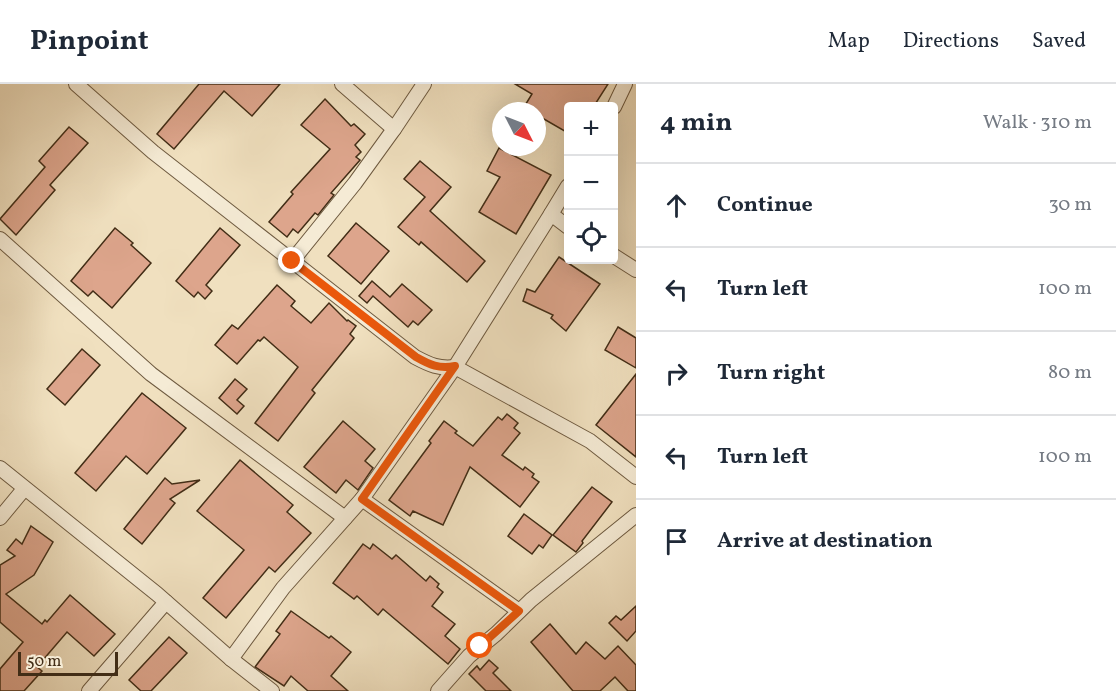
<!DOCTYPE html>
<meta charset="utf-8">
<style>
:root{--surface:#fff;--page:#f2f2f3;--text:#1f2937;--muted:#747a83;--line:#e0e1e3}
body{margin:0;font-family:Vollkorn,serif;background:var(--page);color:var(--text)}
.controls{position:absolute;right:18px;top:18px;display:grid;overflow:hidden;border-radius:6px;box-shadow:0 6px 24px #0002}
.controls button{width:54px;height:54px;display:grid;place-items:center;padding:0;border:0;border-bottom:2px solid var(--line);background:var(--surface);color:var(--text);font:30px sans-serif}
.compass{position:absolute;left:492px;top:18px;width:54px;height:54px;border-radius:50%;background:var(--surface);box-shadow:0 6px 24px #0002;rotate:132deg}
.scale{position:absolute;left:18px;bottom:15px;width:100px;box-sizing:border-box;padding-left:6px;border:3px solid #422d16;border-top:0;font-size:16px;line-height:21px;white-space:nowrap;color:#422d16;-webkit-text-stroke:4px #f5ebd5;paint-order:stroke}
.stop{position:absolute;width:18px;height:18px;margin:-14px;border:4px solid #ea580c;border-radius:50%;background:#fff}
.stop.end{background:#ea580c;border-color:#fff;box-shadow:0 2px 6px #0008}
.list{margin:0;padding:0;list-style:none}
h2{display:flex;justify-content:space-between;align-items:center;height:78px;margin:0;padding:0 24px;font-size:26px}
h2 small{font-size:20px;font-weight:400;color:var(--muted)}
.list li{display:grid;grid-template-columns:39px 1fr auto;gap:18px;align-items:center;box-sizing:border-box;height:84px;padding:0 24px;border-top:2px solid var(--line)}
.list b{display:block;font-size:22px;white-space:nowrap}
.list em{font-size:20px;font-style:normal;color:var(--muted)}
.icon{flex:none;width:33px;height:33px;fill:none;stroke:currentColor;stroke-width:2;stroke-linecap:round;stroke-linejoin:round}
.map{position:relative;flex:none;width:636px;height:607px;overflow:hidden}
header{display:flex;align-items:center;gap:36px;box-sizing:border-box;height:84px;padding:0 30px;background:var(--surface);border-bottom:2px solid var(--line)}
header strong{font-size:28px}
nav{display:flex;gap:33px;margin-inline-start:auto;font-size:21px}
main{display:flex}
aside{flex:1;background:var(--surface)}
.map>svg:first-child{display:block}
.building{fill:#dda58c;stroke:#422d16;stroke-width:1.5}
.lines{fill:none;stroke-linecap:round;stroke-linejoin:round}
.minor-casing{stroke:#6e5a40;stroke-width:16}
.minor{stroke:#f5ebd5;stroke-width:14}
.route{stroke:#ea580c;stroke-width:8}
</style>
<header>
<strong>Pinpoint</strong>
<nav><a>Map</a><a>Directions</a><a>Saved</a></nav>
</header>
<main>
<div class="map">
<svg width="636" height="607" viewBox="0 0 636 607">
<rect width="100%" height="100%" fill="#f0e0bf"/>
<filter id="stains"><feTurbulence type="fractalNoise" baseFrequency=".00333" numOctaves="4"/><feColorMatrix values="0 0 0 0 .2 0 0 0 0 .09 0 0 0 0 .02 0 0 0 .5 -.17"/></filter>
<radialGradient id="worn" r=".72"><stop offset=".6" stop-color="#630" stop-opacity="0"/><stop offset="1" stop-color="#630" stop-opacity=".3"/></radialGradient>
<g class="building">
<polygon points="199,0 280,0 252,32 224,7 174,65 157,50"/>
<polygon points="515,0 608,0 594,22 568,22 568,49 537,31 537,27 531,27 524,23 532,10"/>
<polygon points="325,15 351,42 354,40 365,50 355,61 361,68 356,73 360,76 331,109 334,111 318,131 315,129 298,149 293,145 287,153 269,138 293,110 291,108 330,65 301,41"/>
<polygon points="69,43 88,59 50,101 55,106 16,151 0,135 45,83 39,77"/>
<polygon points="499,64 551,91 516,150 479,128 500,93 487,87"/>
<polygon points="420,77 451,103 430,127 485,177 467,198 421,158 419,161 398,143 425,113 404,95"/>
<polygon points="356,139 389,167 361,200 328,172"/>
<polygon points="115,144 133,159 131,161 151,179 112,224 93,207 88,212 71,197"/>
<polygon points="220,144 240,161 206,201 212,207 205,215 198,208 194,213 176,197"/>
<polygon points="559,173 600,200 566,247 551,234 553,231 523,217 527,205 535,208"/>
<polygon points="372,197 390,213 402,200 432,226 418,241 413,237 408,243 373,212 367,219 359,212"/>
<polygon points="277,201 295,217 291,222 311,239 329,219 347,237 348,236 356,242 350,250 354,254 312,306 315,309 278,357 255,339 298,283 264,253 260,257 258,256 237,280 215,261 232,241 238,245"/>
<polygon points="618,243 636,254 636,284 605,266"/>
<polygon points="82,265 100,281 65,321 47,305"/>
<polygon points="636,290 636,373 596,341"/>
<polygon points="235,295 247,305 237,316 244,322 237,330 219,314"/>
<polygon points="142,309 186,344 147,390 126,372 96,407 75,389"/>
<polygon points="507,330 518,339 514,344 520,349 502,371 523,386 525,383 534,390 532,393 539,398 520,423 470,383 443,441 413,427 410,432 389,416 431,359 429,357 444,337 457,347 455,349 473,362 498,333 502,336"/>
<polygon points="343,337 375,365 365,377 373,384 358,406 346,396 336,409 304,383"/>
<polygon points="240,376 293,421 287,428 311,449 275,488 269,483 226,534 203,514 244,466 197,427"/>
<polygon points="165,394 172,400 200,396 170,415 175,419 142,460 124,445"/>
<polygon points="592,403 612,418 582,457 583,459 576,468 553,451"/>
<polygon points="524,430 552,451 543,464 539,461 532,470 508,452"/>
<polygon points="31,442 53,458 34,491 6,510 42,540 45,536 47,538 70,511 115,550 94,572 67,548 37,583 42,587 24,607 0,607 0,585 23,558 0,538 0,481 15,472 7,466 16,455 22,460"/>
<polygon points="363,460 370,465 373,460 392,475 396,471 426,497 430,492 439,500 437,503 443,508 432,522 455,540 445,552 460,565 448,580 383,525 378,531 357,512 354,515 333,499"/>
<polygon points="636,522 636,547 627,557 609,539 616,532 621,536"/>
<polygon points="291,527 329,554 331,552 351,568 331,592 348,607 308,607 291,592 284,602 255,583 280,550 276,547"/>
<polygon points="550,540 576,570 586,558 605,575 618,562 636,581 636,607 628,607 615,593 600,607 573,607 531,558"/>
<polygon points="169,553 187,569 151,607 141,607 129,596"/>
<polygon points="489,576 498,584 493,589 511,607 486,607 469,590 477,582 480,586"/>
</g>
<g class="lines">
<defs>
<g id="minor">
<path d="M76,0L153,68L415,273C430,281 439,285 455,283L590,357L636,393"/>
<polyline points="614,23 625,0"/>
<polyline points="394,45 424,0"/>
<polyline points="568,102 551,130 568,143"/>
<polyline points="0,155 151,290 345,434"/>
<polyline points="614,172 636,186"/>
<polyline points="292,177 355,99 394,45 342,0"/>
<polyline points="0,384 157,510 231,575 272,607"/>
<polyline points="362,415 519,527"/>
<polyline points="0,434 24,405"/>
<polyline points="231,575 283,504 362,415 455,283 551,130"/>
<polyline points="89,607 166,518"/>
<polyline points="438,607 469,572 496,550 531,516 636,431"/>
</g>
</defs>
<use href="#minor" class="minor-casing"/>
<use href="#minor" class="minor"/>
</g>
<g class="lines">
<path class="route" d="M292,177L416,273C430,281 439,285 455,282L362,415L519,527L480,562"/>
</g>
<rect width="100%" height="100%" filter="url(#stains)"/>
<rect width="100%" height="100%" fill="url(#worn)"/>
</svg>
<div class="controls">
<button>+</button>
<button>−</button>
<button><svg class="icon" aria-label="locate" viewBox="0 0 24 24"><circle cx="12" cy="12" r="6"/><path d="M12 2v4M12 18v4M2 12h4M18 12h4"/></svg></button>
</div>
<svg class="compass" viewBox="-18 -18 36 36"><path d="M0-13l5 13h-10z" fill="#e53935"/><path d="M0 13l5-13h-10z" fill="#747a83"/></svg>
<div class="scale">50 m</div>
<div class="stop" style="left:480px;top:562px"></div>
<div class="stop end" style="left:292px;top:177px"></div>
</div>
<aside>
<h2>4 min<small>Walk · 310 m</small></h2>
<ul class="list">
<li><svg class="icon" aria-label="ahead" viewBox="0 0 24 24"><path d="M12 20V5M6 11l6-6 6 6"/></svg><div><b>Continue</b></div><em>30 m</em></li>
<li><svg class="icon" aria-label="left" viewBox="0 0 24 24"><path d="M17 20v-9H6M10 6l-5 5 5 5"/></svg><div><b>Turn left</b></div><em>100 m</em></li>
<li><svg class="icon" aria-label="right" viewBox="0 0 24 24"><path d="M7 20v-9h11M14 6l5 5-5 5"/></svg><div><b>Turn right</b></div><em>80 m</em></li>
<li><svg class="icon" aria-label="left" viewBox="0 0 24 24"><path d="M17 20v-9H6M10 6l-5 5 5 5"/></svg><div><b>Turn left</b></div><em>100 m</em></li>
<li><svg class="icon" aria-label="arrive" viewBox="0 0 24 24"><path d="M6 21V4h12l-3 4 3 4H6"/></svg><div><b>Arrive at destination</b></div></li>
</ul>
</aside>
</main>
